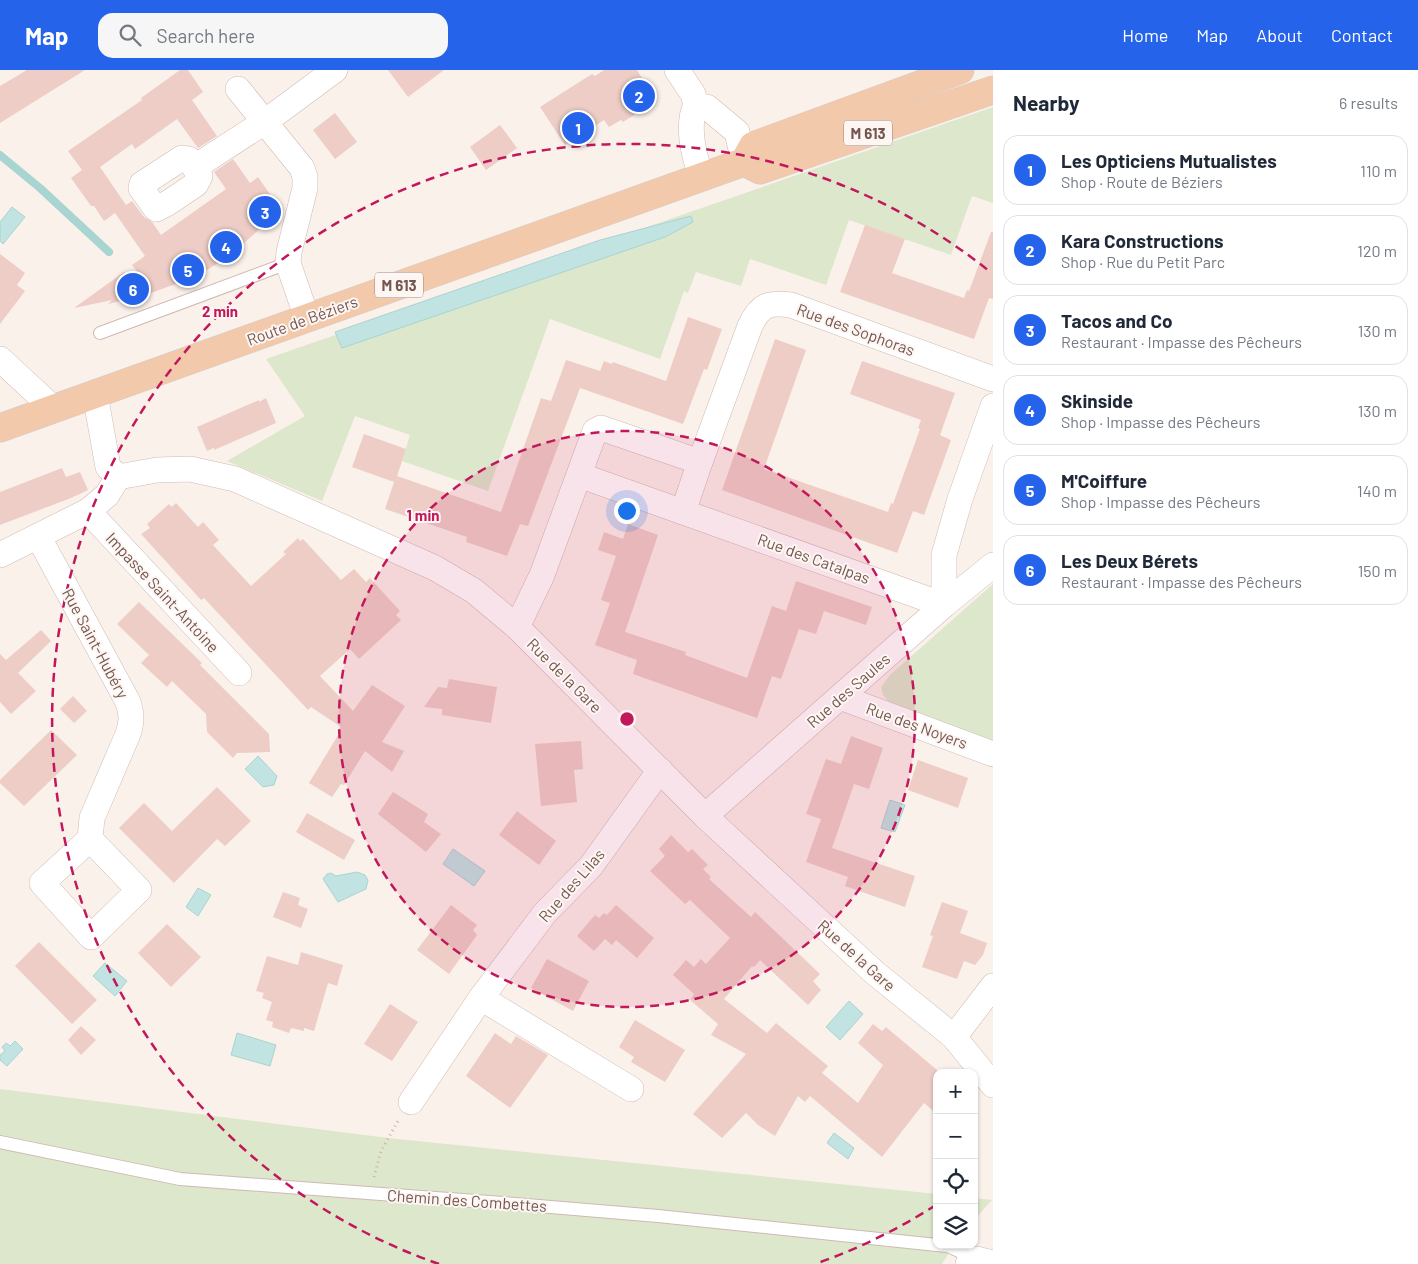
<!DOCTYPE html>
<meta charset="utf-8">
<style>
:root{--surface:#fff;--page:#f6f6f7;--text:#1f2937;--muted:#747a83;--line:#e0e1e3;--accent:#2563eb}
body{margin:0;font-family:Barlow,sans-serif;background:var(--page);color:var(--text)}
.controls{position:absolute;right:15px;bottom:15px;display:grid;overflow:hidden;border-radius:10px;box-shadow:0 1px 4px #0004}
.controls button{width:45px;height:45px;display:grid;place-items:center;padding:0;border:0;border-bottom:1px solid var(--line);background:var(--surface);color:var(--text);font:25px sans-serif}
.you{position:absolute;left:626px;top:440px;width:18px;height:18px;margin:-12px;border:4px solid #fff;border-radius:50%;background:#1a73e8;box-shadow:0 0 0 8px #1a73e833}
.badge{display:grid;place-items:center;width:32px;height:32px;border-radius:50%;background:var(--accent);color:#fff;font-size:16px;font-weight:700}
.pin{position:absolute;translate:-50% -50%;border:2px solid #fff;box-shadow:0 1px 5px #0006}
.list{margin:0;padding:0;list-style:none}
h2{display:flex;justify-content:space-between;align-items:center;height:65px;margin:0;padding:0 20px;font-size:21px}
h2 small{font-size:16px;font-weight:400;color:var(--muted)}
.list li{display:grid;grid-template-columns:32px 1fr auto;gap:15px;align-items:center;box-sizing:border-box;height:70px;margin:0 10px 10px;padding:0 10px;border:1px solid var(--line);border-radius:15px}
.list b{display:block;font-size:19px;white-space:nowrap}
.list p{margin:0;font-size:16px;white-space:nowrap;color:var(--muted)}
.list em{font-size:16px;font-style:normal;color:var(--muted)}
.icon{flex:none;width:28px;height:28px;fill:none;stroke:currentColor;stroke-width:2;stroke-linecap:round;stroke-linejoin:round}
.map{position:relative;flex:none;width:993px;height:1194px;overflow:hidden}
header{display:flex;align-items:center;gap:30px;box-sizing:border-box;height:70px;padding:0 25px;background:var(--accent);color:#fff}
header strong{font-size:24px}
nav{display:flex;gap:28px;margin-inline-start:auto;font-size:18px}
.search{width:350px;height:45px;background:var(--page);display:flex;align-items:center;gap:12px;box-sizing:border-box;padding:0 18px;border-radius:15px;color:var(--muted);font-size:19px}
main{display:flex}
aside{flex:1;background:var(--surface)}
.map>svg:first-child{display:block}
.green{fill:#dce7cb}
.water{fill:#c1e3e1;stroke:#a8d4d1}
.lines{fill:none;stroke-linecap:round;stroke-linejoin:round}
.stream{stroke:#a8d4d1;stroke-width:8}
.building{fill:#edcdc6}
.lane-casing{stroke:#cebab4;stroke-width:14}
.street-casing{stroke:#cebab4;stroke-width:26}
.primary-casing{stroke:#d5ccca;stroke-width:29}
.path{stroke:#d3b0a8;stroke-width:3;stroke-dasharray:1 4;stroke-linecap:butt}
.lane{stroke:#fff;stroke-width:12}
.street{stroke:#fff;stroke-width:25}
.primary{stroke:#f2c9ab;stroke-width:28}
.ring{fill:none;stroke:#c2185b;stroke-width:2.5;stroke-dasharray:9 6}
.labels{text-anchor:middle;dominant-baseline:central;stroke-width:4;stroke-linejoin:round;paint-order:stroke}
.shield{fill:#fdf6f2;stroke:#9d8681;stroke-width:1}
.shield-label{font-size:15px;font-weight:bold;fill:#745650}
.street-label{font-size:16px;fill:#745650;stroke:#fdf6f2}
.centre{fill:#c2185b;stroke:#fdf6f2;stroke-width:2.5}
.ring-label{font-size:15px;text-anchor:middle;font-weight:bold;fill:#c2185b;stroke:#fdf6f2;stroke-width:4;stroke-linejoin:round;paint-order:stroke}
</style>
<header>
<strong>Map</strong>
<div class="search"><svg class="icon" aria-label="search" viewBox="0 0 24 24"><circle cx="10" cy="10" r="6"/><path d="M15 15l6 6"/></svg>Search here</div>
<nav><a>Home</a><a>Map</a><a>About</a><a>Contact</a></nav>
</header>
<main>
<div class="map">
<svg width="993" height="1194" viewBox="0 0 993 1194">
<rect width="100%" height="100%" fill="#fbf1eb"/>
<g class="green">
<polygon points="993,37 993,133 972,126 951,185 849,150 826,215 750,189 741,216 696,202 688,223 684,221 660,289 550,249 488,421 402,391 410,365 355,346 322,431 227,391 305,346 266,289"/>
<polygon points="993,514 993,671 888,631 883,625 881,617 890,605"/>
<polygon points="0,1019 388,1068 937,1124 937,1175 954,1175 942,1194 0,1194"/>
<polygon points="974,1128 992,1130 974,1150"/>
</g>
<g class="water">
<polygon points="12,137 25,147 3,174 0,171 0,152"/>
<polygon points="691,146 693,152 665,167 342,278 335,262 600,170"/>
<polygon points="258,686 277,706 274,715 263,717 245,699"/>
<polygon points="890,730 905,735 895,762 881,758"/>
<polygon points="453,779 485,801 474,816 443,794"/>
<polygon points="357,802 365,805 368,810 366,819 338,832 323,809 327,804 331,803 336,806"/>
<polygon points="198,818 211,825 198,846 186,837"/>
<polygon points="105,893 127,911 115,926 93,906"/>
<polygon points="849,931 863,944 840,970 826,957"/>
<polygon points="237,963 276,975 270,996 231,985"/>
<polygon points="15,971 23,979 7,996 0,990 0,985 5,981 2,977 6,973 10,976"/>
<polygon points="834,1063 854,1078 848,1089 827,1073"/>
</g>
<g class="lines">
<polyline class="stream" points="0,85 40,118 109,182"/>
</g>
<g class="building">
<polygon points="27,0 85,0 0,53 0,16"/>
<polygon points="180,0 188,0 203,22 192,30 217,66 198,78 177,49 135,79 132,74 100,97 126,135 132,131 144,147 152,152 161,165 226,119 214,102 233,89 250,113 258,107 279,137 265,154 233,183 229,194 220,192 195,207 148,224 108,234 112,230 74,238 124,202 134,211 140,206 132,195 145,186 115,143 104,151 94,136 91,136 71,108 82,100 68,81 142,30 141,28"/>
<polygon points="388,0 444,0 408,27"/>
<polygon points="604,0 637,0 656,31 623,52 621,50 609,57 604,50 565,75 540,37 592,4 595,6"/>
<polygon points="335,43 357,72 335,89 313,60"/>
<polygon points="500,55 517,78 486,100 470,77"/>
<polygon points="865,155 905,169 892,203 964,228 967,220 969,221 991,162 993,162 993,229 989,228 974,269 840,222"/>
<polygon points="0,184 25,203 17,215 25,221 0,254"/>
<polygon points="688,247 722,259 707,300 704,299 683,354 580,318 528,456 520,454 507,486 466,472 467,467 385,439 394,412 352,397 364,364 406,379 397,406 501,442 541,328 551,331 566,290 600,301 604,291 612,294 613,292 666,311"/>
<polygon points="775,269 806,280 764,399 888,442 891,433 893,434 920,359 918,358 921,350 850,324 862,291 955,323 940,365 951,370 924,445 913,441 897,483 722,420"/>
<polygon points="266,328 276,353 214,380 214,378 207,381 197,357 259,330 259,332"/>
<polygon points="62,398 66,407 80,402 88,420 71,428 0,455 0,422"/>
<polygon points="176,433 198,457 203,452 219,470 213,475 251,516 286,484 283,482 298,468 300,471 303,469 341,510 354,499 366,512 370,508 400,541 396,545 401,550 359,589 350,579 320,606 353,641 372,615 405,636 382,672 404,681 392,702 365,681 344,715 341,714 332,727 309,713 340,662 338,661 341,657 311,637 308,640 204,528 201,530 141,464 150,458 147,454 169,434 172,437"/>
<polygon points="628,454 658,465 625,562 686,582 685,585 747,608 772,536 786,541 796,511 872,537 866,555 824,541 816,564 799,559 781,609 772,606 757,648 633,604 637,590 595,575 610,533 601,530 616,486 598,480 604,462 623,469"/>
<polygon points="139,532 202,593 200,595 269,664 270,682 237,683 233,688 207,662 206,644 172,611 167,617 141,593 149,585 117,554"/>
<polygon points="41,560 51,571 18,603 36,621 11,644 0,632 0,584 6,590"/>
<polygon points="449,609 497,617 491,653 442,645 442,639 424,637 438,617 447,618"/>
<polygon points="73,626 87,641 74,653 60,639"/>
<polygon points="51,660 77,685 24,736 0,713 0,710"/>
<polygon points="851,666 883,678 869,719 854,714 832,778 915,806 905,837 845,816 848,807 806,792 821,749 806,744 826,689 841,694"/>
<polygon points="581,671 583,699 574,700 577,732 541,736 535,674"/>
<polygon points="918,690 968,708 958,738 908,720"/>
<polygon points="217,717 251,751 225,776 217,769 174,813 119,758 144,733 172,761"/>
<polygon points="393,722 428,744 424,752 441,764 426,782 378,744"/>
<polygon points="517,741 556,771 539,795 499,765"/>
<polygon points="307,743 355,770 344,790 296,762"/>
<polygon points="671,765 688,782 692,779 708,795 703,799 711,807 709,809 751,847 755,842 820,904 813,911 821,920 808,935 760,890 754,897 752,896 724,929 767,963 776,953 828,996 822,1003 858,1033 883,995 858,973 873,954 882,961 886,957 937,1000 937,1044 924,1033 882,1087 810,1026 805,1032 798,1026 775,1066 758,1055 746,1043 722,1068 693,1044 746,984 711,965 718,954 690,930 694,924 673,905 686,890 694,897 701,889 706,894 730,868 690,830 685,834 650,801 665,786 659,779"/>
<polygon points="283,822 300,828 298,835 308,839 301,858 273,847"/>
<polygon points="942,832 968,841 960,863 987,873 983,885 975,895 964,891 957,909 922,897 933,866 930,865"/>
<polygon points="451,835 477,855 473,860 477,865 449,904 417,880"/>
<polygon points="616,835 654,868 637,888 616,870 612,875 605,869 594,881 577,866 595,845 599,848 604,843 607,845"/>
<polygon points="167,854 201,887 171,917 138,883"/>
<polygon points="39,872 97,930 72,954 15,896"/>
<polygon points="301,882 343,895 337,916 328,913 314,961 304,958 304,961 291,958 289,963 272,957 273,952 266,950 272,932 262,928 264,923 256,921 267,886 298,895"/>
<polygon points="547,889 589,911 573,941 531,918"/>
<polygon points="390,934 418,952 392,991 364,974"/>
<polygon points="635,950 685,980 665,1012 631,992 634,987 619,977"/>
<polygon points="81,956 96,970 81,985 68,970"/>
<polygon points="495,963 511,974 516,966 548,985 510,1038 466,1006"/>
</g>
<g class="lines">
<defs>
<g id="lane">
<polyline points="100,263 288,193"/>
<polyline points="0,1072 180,1109 515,1134 658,1146 937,1175"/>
<polyline points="937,1175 948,1176 976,1189"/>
</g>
<g id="street">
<path d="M677,0L693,24L696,35C686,55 694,88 702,107"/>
<polyline points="238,19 302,98 305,107 305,118 289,182 288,193 307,248"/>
<polyline points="696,35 707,37 737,62 744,92"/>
<polygon points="182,88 189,89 200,106 196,114 168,133 156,139 141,118 142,114"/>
<polyline points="195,97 266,51 335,0"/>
<polyline points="0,289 54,339"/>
<polyline points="95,324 108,397 118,407"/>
<path d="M700,392L750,256C760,235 768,232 791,235L993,309"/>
<polyline points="118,407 157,400 190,399 235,409 435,498 474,521 517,557 705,746 875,903 954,967 993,1015"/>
<polyline points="88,441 239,603"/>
<polyline points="683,442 944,535 944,485 960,429 993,336"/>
<path d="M38,466L128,632C132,644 132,652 128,664L92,748L90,769L139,820L91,867L42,813L90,769"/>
<polyline points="0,485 88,441 107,425 118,407"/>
<polyline points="517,557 542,505 595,361 601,358 700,392 683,442 579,405"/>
<polyline points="840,627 993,684"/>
<polyline points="705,746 944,535 993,495"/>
<polyline points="481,928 631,1019"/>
<polyline points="954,967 993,916"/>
<polyline points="411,1032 481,928 545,843 591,796 660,700"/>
<polyline points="968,1194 976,1189 993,1193"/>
</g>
<g id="primary">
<polyline points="744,92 760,100 993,20"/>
<polyline points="0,358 744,92 753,76 960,0"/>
</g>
</defs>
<use href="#lane" class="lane-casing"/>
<use href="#street" class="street-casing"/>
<use href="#primary" class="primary-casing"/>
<polyline class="path" points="374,1107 381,1081 398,1051"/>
<use href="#lane" class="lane"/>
<use href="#street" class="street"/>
<use href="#primary" class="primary"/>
</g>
<circle cx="627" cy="649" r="288" fill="#c2185b" fill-opacity=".12"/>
<g class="ring">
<circle cx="627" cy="649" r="288"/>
<path d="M936 1135A576 576 0 0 1 815 1194M439 1194A576 576 0 1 1 989 201"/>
</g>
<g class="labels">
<g class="shield">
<rect x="844" y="50.5" width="48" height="25" rx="4"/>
<rect x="375" y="202.5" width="48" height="25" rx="4"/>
</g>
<g class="shield-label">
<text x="868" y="63">M 613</text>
<text x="399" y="215">M 613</text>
</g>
<g class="street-label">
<text transform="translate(302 250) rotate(-20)">Route de Béziers</text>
<text transform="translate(856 259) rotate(20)">Rue des Sophoras</text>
<text transform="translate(814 488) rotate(20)">Rue des Catalpas</text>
<text transform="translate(163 522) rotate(47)">Impasse Saint-Antoine</text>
<text transform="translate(96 573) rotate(62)">Rue Saint-Hubéry</text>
<text transform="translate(565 605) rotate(45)">Rue de la Gare</text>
<text transform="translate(848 620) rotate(-41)">Rue des Saules</text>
<text transform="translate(917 655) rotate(20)">Rue des Noyers</text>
<text transform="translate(571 815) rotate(-49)">Rue des Lilas</text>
<text transform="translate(857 885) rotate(42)">Rue de la Gare</text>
<text transform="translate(467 1130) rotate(4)">Chemin des Combettes</text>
</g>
</g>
<circle cx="627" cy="649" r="8" class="centre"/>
<g class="ring-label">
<text x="220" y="247">2 min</text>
<text x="423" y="451">1 min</text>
</g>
</svg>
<div class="controls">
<button>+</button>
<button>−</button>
<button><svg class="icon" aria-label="locate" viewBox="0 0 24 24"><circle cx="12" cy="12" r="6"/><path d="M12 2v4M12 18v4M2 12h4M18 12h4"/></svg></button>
<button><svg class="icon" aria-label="layers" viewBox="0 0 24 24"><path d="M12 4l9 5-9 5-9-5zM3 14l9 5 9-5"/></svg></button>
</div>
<div class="you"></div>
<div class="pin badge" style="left:578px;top:58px">1</div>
<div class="pin badge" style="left:639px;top:26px">2</div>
<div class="pin badge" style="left:265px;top:142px">3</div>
<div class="pin badge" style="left:226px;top:177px">4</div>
<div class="pin badge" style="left:188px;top:200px">5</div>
<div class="pin badge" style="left:133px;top:219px">6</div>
</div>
<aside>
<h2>Nearby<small>6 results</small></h2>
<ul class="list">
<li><span class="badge">1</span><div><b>Les Opticiens Mutualistes</b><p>Shop · Route de Béziers</p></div><em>110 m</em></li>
<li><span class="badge">2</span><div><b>Kara Constructions</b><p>Shop · Rue du Petit Parc</p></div><em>120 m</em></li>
<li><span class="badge">3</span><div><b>Tacos and Co</b><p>Restaurant · Impasse des Pêcheurs</p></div><em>130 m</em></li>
<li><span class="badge">4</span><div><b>Skinside</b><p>Shop · Impasse des Pêcheurs</p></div><em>130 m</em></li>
<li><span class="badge">5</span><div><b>M'Coiffure</b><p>Shop · Impasse des Pêcheurs</p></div><em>140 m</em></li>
<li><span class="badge">6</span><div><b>Les Deux Bérets</b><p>Restaurant · Impasse des Pêcheurs</p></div><em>150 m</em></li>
</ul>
</aside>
</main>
